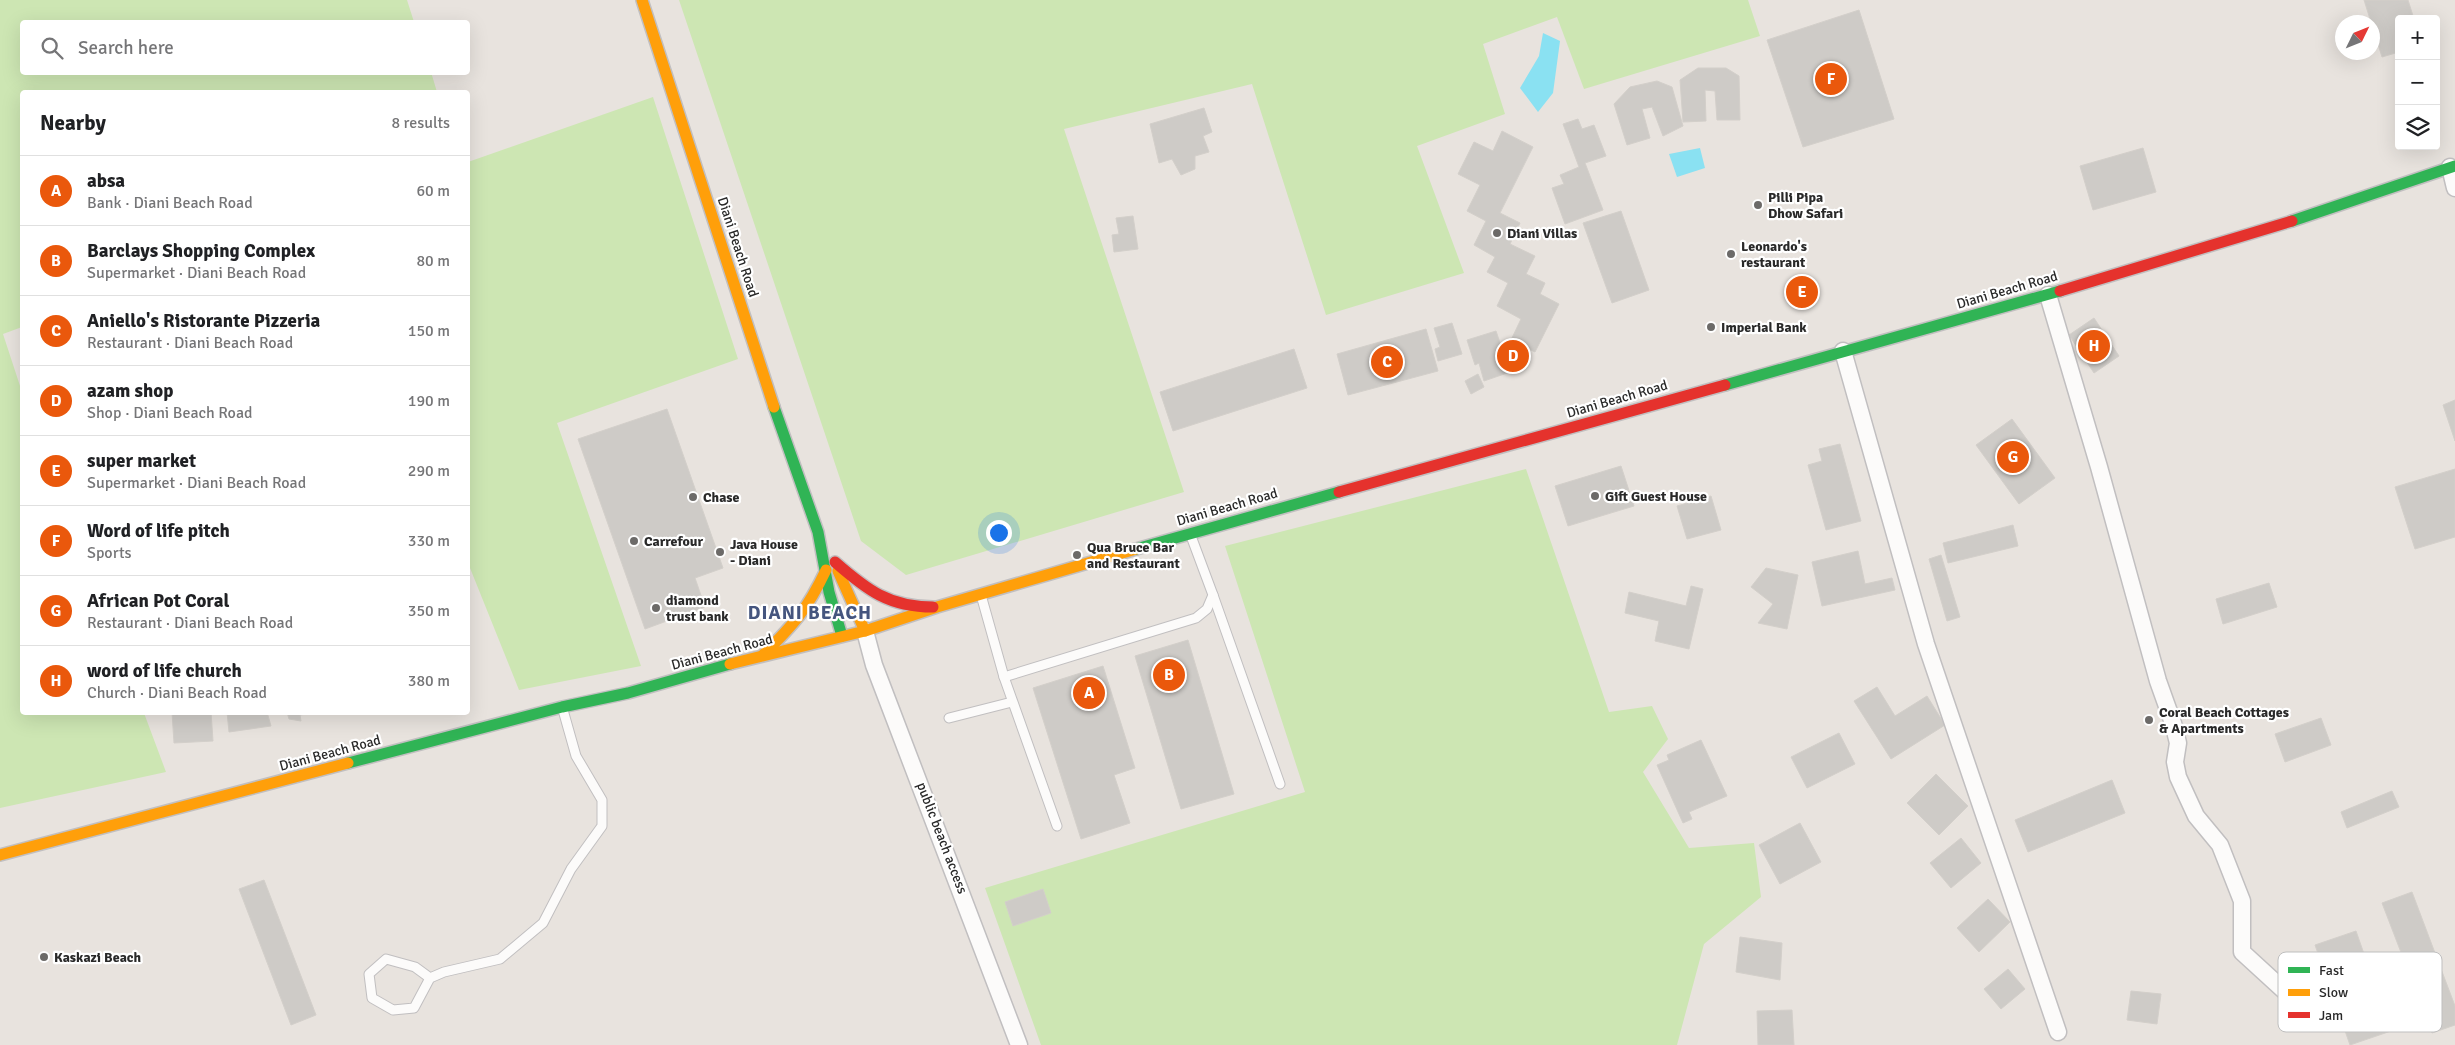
<!DOCTYPE html>
<meta charset="utf-8">
<style>
:root{--surface:#fff;--page:#f2f2f2;--text:#202124;--muted:#757577;--line:#e0e0e0;--accent:#ea580c}
body{margin:0;font-family:Signika,sans-serif;background:var(--page);color:var(--text)}
.controls{position:absolute;right:15px;top:15px;display:grid;overflow:hidden;border-radius:5px;box-shadow:0 5px 20px #0002}
.controls button{width:45px;height:45px;display:grid;place-items:center;padding:0;border:0;border-bottom:1px solid var(--line);background:var(--surface);color:var(--text);font:25px sans-serif}
.compass{position:absolute;left:2335px;top:15px;width:45px;height:45px;border-radius:50%;background:var(--surface);box-shadow:0 5px 20px #0002;rotate:47deg}
.you{position:absolute;left:998px;top:532px;width:18px;height:18px;margin:-12px;border:4px solid #fff;border-radius:50%;background:#1a73e8;box-shadow:0 0 0 8px #1a73e833}
.badge{display:grid;place-items:center;width:32px;height:32px;border-radius:50%;background:var(--accent);color:#fff;font-size:16px;font-weight:700}
.pin{position:absolute;translate:-50% -50%;border:2px solid #fff;box-shadow:0 1px 5px #0006}
.list{margin:0;padding:0;list-style:none}
h2{display:flex;justify-content:space-between;align-items:center;height:65px;margin:0;padding:0 20px;font-size:21px}
h2 small{font-size:16px;font-weight:400;color:var(--muted)}
.list li{display:grid;grid-template-columns:32px 1fr auto;gap:15px;align-items:center;box-sizing:border-box;height:70px;padding:0 20px;border-top:1px solid var(--line)}
.list b{display:block;font-size:19px;white-space:nowrap}
.list p{margin:0;font-size:16px;white-space:nowrap;color:var(--muted)}
.list em{font-size:16px;font-style:normal;color:var(--muted)}
.icon{flex:none;width:28px;height:28px;fill:none;stroke:currentColor;stroke-width:2;stroke-linecap:round;stroke-linejoin:round}
.map{position:relative;flex:none;width:2455px;height:1045px;overflow:hidden}
.search{position:absolute;background:var(--surface);box-shadow:0 5px 20px #0002;left:20px;top:20px;width:450px;height:55px;display:flex;align-items:center;gap:12px;box-sizing:border-box;padding:0 18px;border-radius:5px;color:var(--muted);font-size:19px}
.panel{position:absolute;background:var(--surface);box-shadow:0 5px 20px #0002;left:20px;top:90px;width:450px;height:625px;border-radius:5px}
.map>svg:first-child{display:block}
.green{fill:#cde6b3}
.water{fill:#8ae1f2}
.building{fill:#cecbc7;stroke:#d3cfca}
.lines{fill:none;stroke-linecap:round;stroke-linejoin:round}
.lane-casing{stroke:#c1bfc0;stroke-width:11}
.street-casing{stroke:#c1bfc0;stroke-width:19}
.fast-casing{stroke:#c1bfc0;stroke-width:14}
.slow-casing{stroke:#c1bfc0;stroke-width:14}
.jam-casing{stroke:#c1bfc0;stroke-width:14}
.lane{stroke:#fcfbfa;stroke-width:9}
.street{stroke:#fcfbfa;stroke-width:16}
.fast{stroke:#30b455;stroke-width:11}
.slow{stroke:#ff9f0a;stroke-width:11}
.jam{stroke:#e5322d;stroke-width:11}
.poi-dot{fill:#6c6a68;stroke:#fff;stroke-width:2}
.labels{text-anchor:middle;dominant-baseline:central;stroke-width:4.5;stroke-linejoin:round;paint-order:stroke}
.poi-label{font-size:14px;font-weight:bold;fill:#292929;stroke:#fff;text-anchor:start}
.street-label{font-size:14px;fill:#292929;stroke:#fff}
.district-label{font-size:19px;font-weight:bold;letter-spacing:1px;fill:#45557e;stroke:#fff}
.key{fill:#fff;stroke:#bfbfbf;stroke-width:1}
.key-label{font-size:14px;fill:#292929}
</style>
<div class="map">
<svg width="2455" height="1045" viewBox="0 0 2455 1045">
<rect width="100%" height="100%" fill="#e8e3de"/>
<g class="green">
<polygon points="0,0 407,0 414,22 22,22 22,72 431,72 437,92 22,92 22,327 3,334 22,392 22,712 144,713 166,772 0,808"/>
<polygon points="679,0 1748,0 1760,36 1584,89 1557,17 1483,44 1505,114 1417,146 1464,273 1326,315 1252,84 1064,129 1184,492 906,575 861,541"/>
<polygon points="653,97 738,359 557,423 641,666 519,690 468,563 468,162"/>
<polygon points="1526,469 1609,712 1652,706 1668,739 1643,772 1689,848 1754,843 1761,897 1704,944 1677,1045 1041,1045 985,888 1305,792 1225,546"/>
</g>
<g class="water">
<polygon points="1543,33 1560,41 1553,93 1538,112 1520,88 1539,56"/>
<polygon points="1700,148 1705,168 1677,177 1669,154"/>
</g>
<g class="building">
<polygon points="2364,0 2408,0 2414,19 2399,19 2399,52 2382,57"/>
<polygon points="1859,10 1894,119 1803,147 1767,40"/>
<polygon points="1698,68 1726,68 1739,76 1740,120 1717,120 1715,91 1705,90 1706,121 1683,122 1680,80"/>
<polygon points="1657,81 1672,87 1683,126 1663,136 1652,107 1642,109 1650,138 1627,145 1614,104 1630,87"/>
<polygon points="1204,108 1212,132 1203,136 1209,152 1195,156 1195,169 1181,175 1172,159 1159,163 1150,124"/>
<polygon points="1578,119 1582,129 1594,125 1606,156 1585,163 1603,210 1565,224 1552,188 1564,184 1560,175 1579,167 1563,124"/>
<polygon points="1502,131 1533,147 1500,213 1520,223 1510,244 1535,256 1526,274 1545,283 1540,294 1559,304 1535,352 1511,340 1521,319 1497,306 1508,283 1487,272 1495,257 1474,245 1486,221 1467,211 1480,185 1458,174 1474,142 1493,151"/>
<polygon points="2143,148 2156,192 2093,210 2080,166"/>
<polygon points="1621,211 1649,290 1612,303 1583,223"/>
<polygon points="1133,216 1138,249 1114,252 1112,235 1119,234 1116,218"/>
<polygon points="2094,318 2119,356 2094,373 2069,335"/>
<polygon points="1452,323 1462,354 1438,361 1435,349 1440,347 1434,328"/>
<polygon points="1426,329 1438,371 1348,395 1337,354"/>
<polygon points="1496,331 1510,372 1484,381 1479,363 1475,365 1467,340"/>
<polygon points="1294,349 1307,388 1173,431 1160,392"/>
<polygon points="1478,374 1484,387 1471,394 1465,381"/>
<polygon points="2455,400 2455,441 2443,405"/>
<polygon points="667,409 723,568 695,578 705,607 645,629 578,439"/>
<polygon points="2012,419 2055,478 2019,504 1976,445"/>
<polygon points="1840,444 1861,521 1826,530 1808,465 1822,461 1819,449"/>
<polygon points="1621,466 1634,506 1568,526 1555,486"/>
<polygon points="2455,469 2455,537 2415,549 2395,487"/>
<polygon points="1711,496 1721,530 1687,539 1677,506"/>
<polygon points="2013,525 2018,546 1948,563 1943,543"/>
<polygon points="1858,551 1865,584 1892,578 1895,590 1822,606 1812,562"/>
<polygon points="1941,555 1960,617 1947,621 1929,559"/>
<polygon points="1766,568 1798,575 1787,629 1758,623 1773,604 1751,587"/>
<polygon points="2269,583 2277,607 2223,624 2216,599"/>
<polygon points="1691,586 1703,589 1689,649 1655,641 1659,621 1625,613 1629,592 1686,606"/>
<polygon points="1188,640 1234,794 1181,809 1135,656"/>
<polygon points="1103,666 1135,768 1114,775 1130,823 1081,839 1033,688"/>
<polygon points="1877,687 1895,716 1927,696 1945,725 1891,759 1854,701"/>
<polygon points="172,712 211,712 213,741 174,743"/>
<polygon points="227,712 267,712 271,726 229,732"/>
<polygon points="287,712 312,712 312,713 300,715 301,721 289,719"/>
<polygon points="2321,718 2331,745 2285,762 2275,734"/>
<polygon points="1839,733 1855,764 1807,788 1791,757"/>
<polygon points="1701,740 1727,796 1689,812 1692,819 1683,823 1657,765 1669,760 1667,755"/>
<polygon points="1936,774 1968,806 1939,835 1907,803"/>
<polygon points="2112,780 2125,813 2028,852 2015,820"/>
<polygon points="2392,791 2399,807 2347,828 2341,812"/>
<polygon points="1800,823 1821,862 1780,884 1759,845"/>
<polygon points="1961,838 1981,863 1951,888 1930,863"/>
<polygon points="264,880 316,1015 291,1025 239,889"/>
<polygon points="1043,889 1051,913 1013,926 1005,902"/>
<polygon points="2412,892 2455,1006 2455,1025 2432,1033 2382,903"/>
<polygon points="1988,899 2010,922 1979,952 1957,928"/>
<polygon points="2356,931 2391,1031 2350,1045 2315,945"/>
<polygon points="1740,937 1782,943 1780,980 1736,972"/>
<polygon points="2008,969 2025,989 2001,1009 1984,989"/>
<polygon points="2131,991 2161,994 2157,1024 2127,1020"/>
<polygon points="1792,1010 1794,1045 1758,1045 1757,1011"/>
</g>
<g class="lines">
<defs>
<g id="lane">
<polyline points="981,595 1004,677 1196,618 1207,609 1213,595 1191,536"/>
<polyline points="1213,595 1280,784"/>
<polyline points="1004,677 1057,826"/>
<polyline points="949,718 1012,702"/>
<polyline points="430,978 414,1008 393,1010 372,998 369,974 386,959 415,967 430,978 444,972 500,959 543,923 571,869 602,826 602,800 576,756 563,710"/>
</g>
<g id="street">
<polyline points="2450,167 2455,188"/>
<polyline points="2048,295 2099,467 2158,681 2173,723 2178,743 2175,762 2178,777 2196,816 2220,845 2242,901 2242,952 2302,1007"/>
<polyline points="1843,351 1926,644 2058,1032"/>
<polyline points="865,631 874,665 1019,1045"/>
</g>
<g id="fast">
<polyline points="2292,221 2455,166"/>
<polyline points="1725,385 2060,291"/>
<polyline points="774,407 818,532 829,592 842,636"/>
<polyline points="1136,549 1339,492"/>
<polyline points="348,763 562,707 628,693 730,664"/>
</g>
<g id="slow">
<polyline points="642,0 774,407"/>
<polyline points="838,571 865,631"/>
<path d="M763,655C794,624 807,610 826,570"/>
<polyline points="730,664 865,631 937,607 1136,549"/>
<polyline points="0,855 348,763"/>
</g>
<g id="jam">
<polyline points="2060,291 2292,221"/>
<polyline points="1339,492 1725,385"/>
<path d="M835,562C867,590 889,607 933,607"/>
</g>
</defs>
<use href="#lane" class="lane-casing"/>
<use href="#street" class="street-casing"/>
<use href="#fast" class="fast-casing"/>
<use href="#slow" class="slow-casing"/>
<use href="#jam" class="jam-casing"/>
<use href="#lane" class="lane"/>
<use href="#street" class="street"/>
<use href="#fast" class="fast"/>
<use href="#slow" class="slow"/>
<use href="#jam" class="jam"/>
</g>
<g class="poi-dot">
<circle cx="1758" cy="205" r="5"/>
<circle cx="1497" cy="233" r="5"/>
<circle cx="1731" cy="254" r="5"/>
<circle cx="1711" cy="327" r="5"/>
<circle cx="1595" cy="496" r="5"/>
<circle cx="693" cy="497" r="5"/>
<circle cx="634" cy="541" r="5"/>
<circle cx="720" cy="552" r="5"/>
<circle cx="1077" cy="555" r="5"/>
<circle cx="656" cy="608" r="5"/>
<circle cx="2149" cy="720" r="5"/>
<circle cx="44" cy="957" r="5"/>
</g>
<g class="labels">
<g class="poi-label">
<text x="1768" y="197">Pilli Pipa<tspan x="1768" dy="16">Dhow Safari</tspan></text>
<text x="1507" y="233">Diani Villas</text>
<text x="1741" y="246">Leonardo's<tspan x="1741" dy="16">restaurant</tspan></text>
<text x="1721" y="327">Imperial Bank</text>
<text x="1605" y="496">Gift Guest House</text>
<text x="703" y="497">Chase</text>
<text x="644" y="541">Carrefour</text>
<text x="730" y="544">Java House<tspan x="730" dy="16">- Diani</tspan></text>
<text x="1087" y="547">Qua Bruce Bar<tspan x="1087" dy="16">and Restaurant</tspan></text>
<text x="666" y="600">diamond<tspan x="666" dy="16">trust bank</tspan></text>
<text x="2159" y="712">Coral Beach Cottages<tspan x="2159" dy="16">&amp; Apartments</tspan></text>
<text x="54" y="957">Kaskazi Beach</text>
</g>
<g class="street-label">
<text transform="translate(738 247) rotate(72)">Diani Beach Road</text>
<text transform="translate(2007 290) rotate(-16)">Diani Beach Road</text>
<text transform="translate(1617 399) rotate(-16)">Diani Beach Road</text>
<text transform="translate(1227 507) rotate(-16)">Diani Beach Road</text>
<text transform="translate(722 652) rotate(-15)">Diani Beach Road</text>
<text transform="translate(330 753) rotate(-15)">Diani Beach Road</text>
<text transform="translate(942 838) rotate(69)">public beach access</text>
</g>
<g class="district-label">
<text x="810" y="613">DIANI BEACH</text>
</g>
</g>
<rect x="2278" y="952" width="164" height="80" rx="8" class="key"/>
<rect x="2288" y="967" width="22" height="6" fill="#30b455"/>
<rect x="2288" y="989" width="22" height="7" fill="#ff9f0a"/>
<rect x="2288" y="1012" width="22" height="6" fill="#e5322d"/>
<g class="key-label">
<text x="2319" y="975">Fast</text>
<text x="2319" y="997">Slow</text>
<text x="2319" y="1020">Jam</text>
</g>
</svg>
<div class="controls">
<button>+</button>
<button>−</button>
<button><svg class="icon" aria-label="layers" viewBox="0 0 24 24"><path d="M12 4l9 5-9 5-9-5zM3 14l9 5 9-5"/></svg></button>
</div>
<svg class="compass" viewBox="-18 -18 36 36"><path d="M0-13l5 13h-10z" fill="#e53935"/><path d="M0 13l5-13h-10z" fill="#757577"/></svg>
<div class="you"></div>
<div class="pin badge" style="left:1089px;top:693px">A</div>
<div class="pin badge" style="left:1169px;top:675px">B</div>
<div class="pin badge" style="left:1387px;top:362px">C</div>
<div class="pin badge" style="left:1513px;top:356px">D</div>
<div class="pin badge" style="left:1802px;top:292px">E</div>
<div class="pin badge" style="left:1831px;top:79px">F</div>
<div class="pin badge" style="left:2013px;top:457px">G</div>
<div class="pin badge" style="left:2094px;top:346px">H</div>
<div class="search"><svg class="icon" aria-label="search" viewBox="0 0 24 24"><circle cx="10" cy="10" r="6"/><path d="M15 15l6 6"/></svg>Search here</div>
<section class="panel">
<h2>Nearby<small>8 results</small></h2>
<ul class="list">
<li><span class="badge">A</span><div><b>absa</b><p>Bank · Diani Beach Road</p></div><em>60 m</em></li>
<li><span class="badge">B</span><div><b>Barclays Shopping Complex</b><p>Supermarket · Diani Beach Road</p></div><em>80 m</em></li>
<li><span class="badge">C</span><div><b>Aniello's Ristorante Pizzeria</b><p>Restaurant · Diani Beach Road</p></div><em>150 m</em></li>
<li><span class="badge">D</span><div><b>azam shop</b><p>Shop · Diani Beach Road</p></div><em>190 m</em></li>
<li><span class="badge">E</span><div><b>super market</b><p>Supermarket · Diani Beach Road</p></div><em>290 m</em></li>
<li><span class="badge">F</span><div><b>Word of life pitch</b><p>Sports</p></div><em>330 m</em></li>
<li><span class="badge">G</span><div><b>African Pot Coral</b><p>Restaurant · Diani Beach Road</p></div><em>350 m</em></li>
<li><span class="badge">H</span><div><b>word of life church</b><p>Church · Diani Beach Road</p></div><em>380 m</em></li>
</ul>
</section>
</div>
